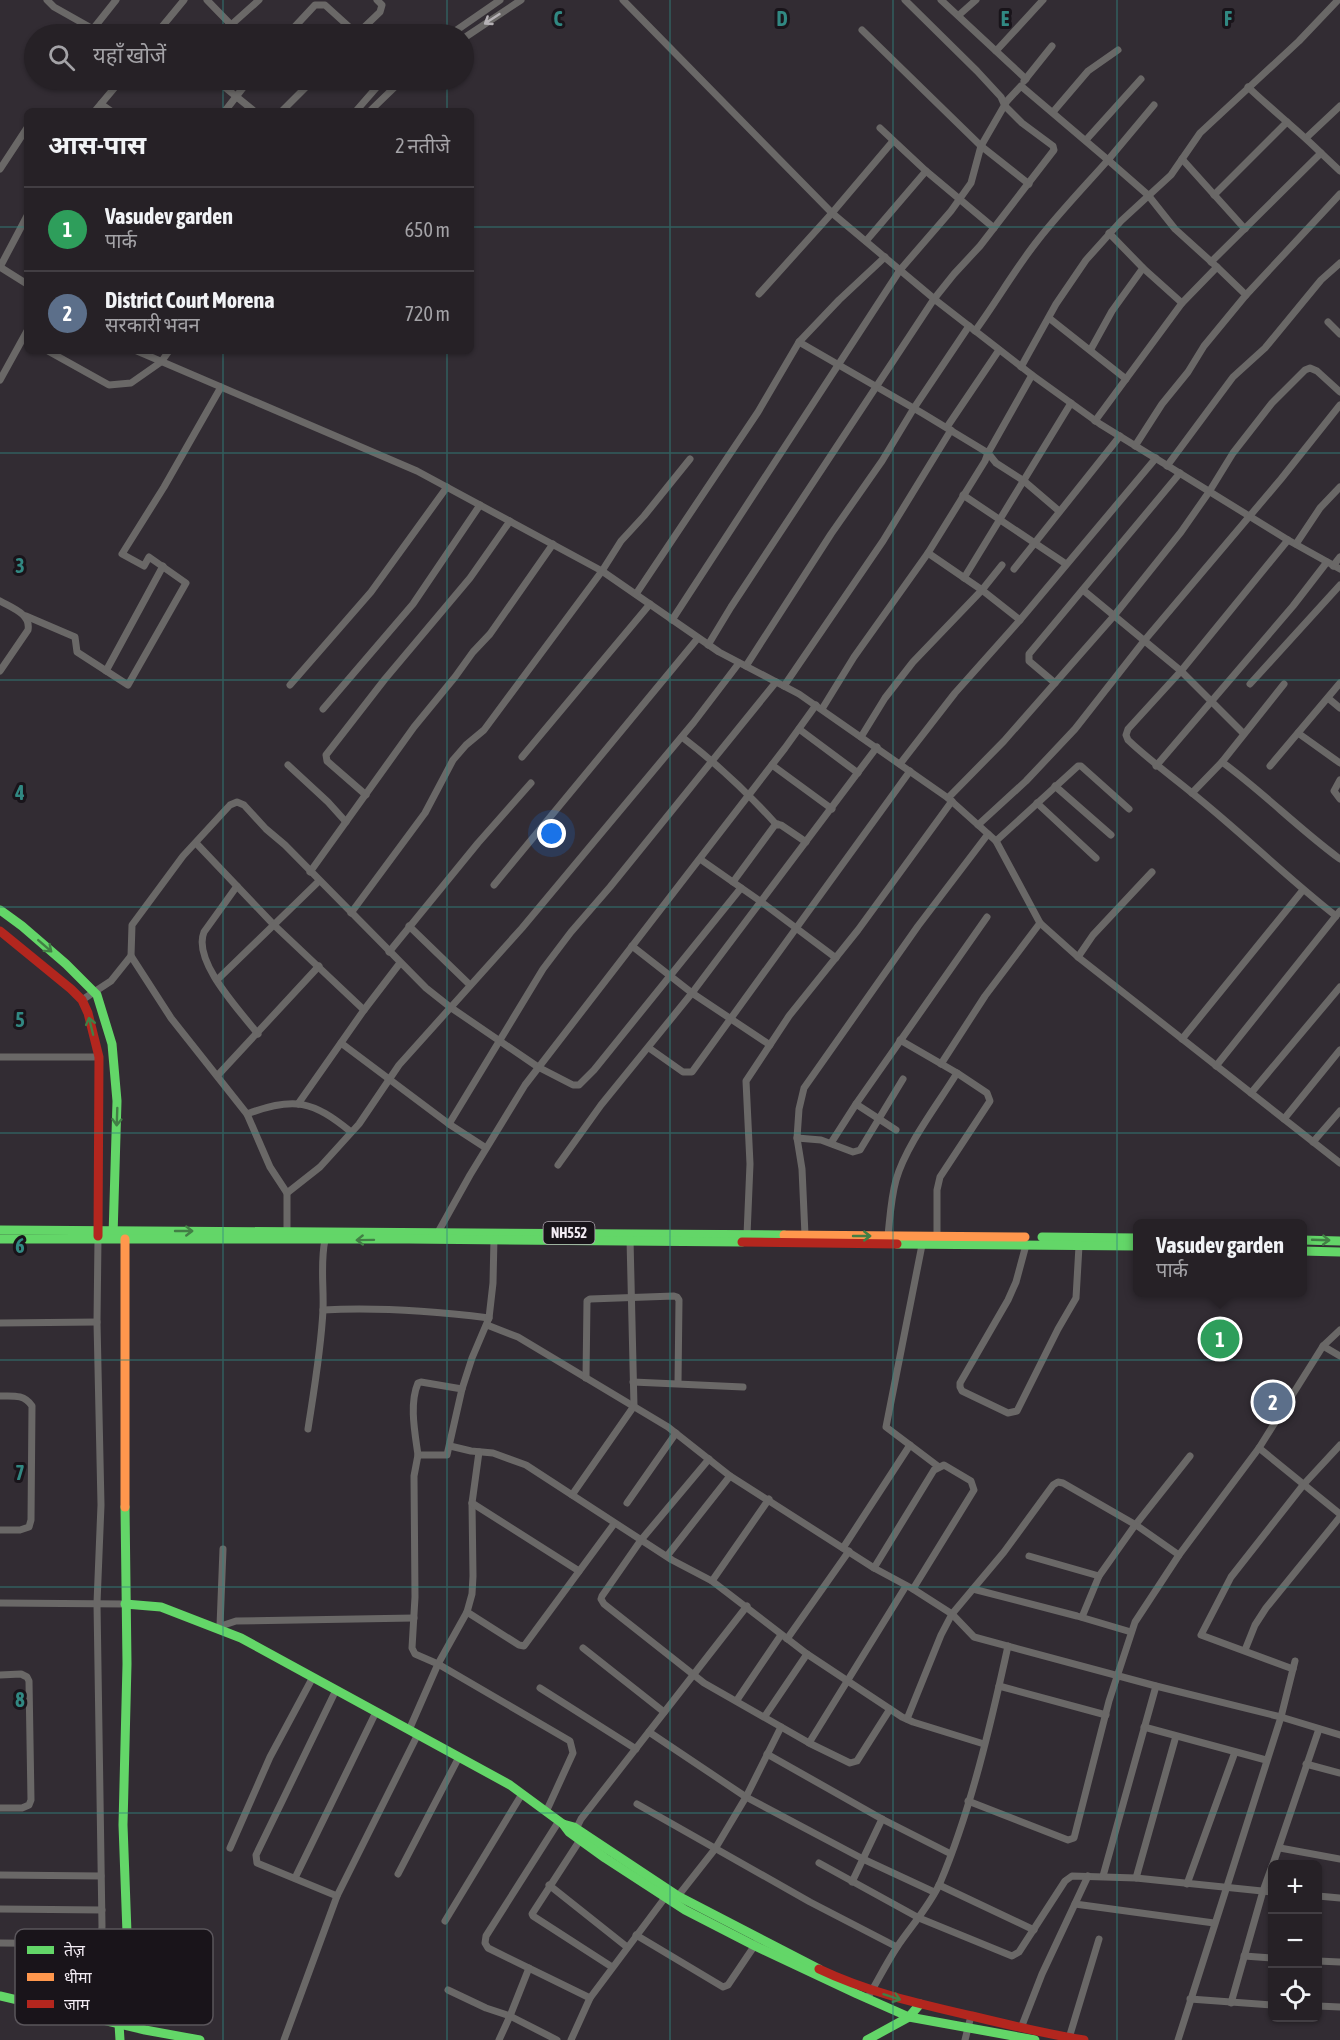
<!DOCTYPE html>
<html lang="hi">
<meta charset="utf-8">
<style>
:root{--surface:#262126;--page:#322e32;--text:#f1f3f6;--muted:#a4a3a7;--line:#423e43;--accent:#0b8043}
body{margin:0;font-family:"Asap Condensed","Noto Sans Devanagari",sans-serif;background:var(--page);color:var(--text)}
.controls{position:absolute;right:18px;bottom:18px;display:grid;overflow:hidden;border-radius:9px;box-shadow:0 2px 4px #0004}
.controls button{width:54px;height:54px;display:grid;place-items:center;padding:0;border:0;border-bottom:2px solid var(--line);background:var(--surface);color:var(--text);font:30px sans-serif}
.you{position:absolute;left:552px;top:834px;width:21px;height:21px;margin:-15px;border:4px solid #fff;border-radius:50%;background:#1a73e8;box-shadow:0 0 0 9px #1a73e833}
.badge{display:grid;place-items:center;width:39px;height:39px;border-radius:50%;background:var(--accent);color:#fff;font-size:20px;font-weight:700}
.pin{position:absolute;translate:-50% -50%;border:3px solid #fff;box-shadow:0 2px 6px #0006}
.popup{position:absolute;left:1133px;top:1219px;width:174px;height:78px;box-sizing:border-box;display:grid;place-content:center;border-radius:9px;background:var(--surface);filter:drop-shadow(0 2px 4px #0005);font-size:20px;white-space:nowrap;color:var(--muted)}
.popup b{font-size:22px;color:var(--text)}
.popup::after{content:'';position:absolute;left:50%;top:100%;margin-left:-12px;border:12px solid transparent;border-top-color:var(--surface)}
.list{margin:0;padding:0;list-style:none}
h2{display:flex;justify-content:space-between;align-items:center;height:78px;margin:0;padding:0 24px;font-size:26px}
h2 small{font-size:20px;font-weight:400;color:var(--muted)}
.list li{display:grid;grid-template-columns:39px 1fr auto;gap:18px;align-items:center;box-sizing:border-box;height:84px;padding:0 24px;border-top:2px solid var(--line)}
.list b{display:block;font-size:22px;white-space:nowrap}
.list p{margin:0;font-size:20px;white-space:nowrap;color:var(--muted)}
.list em{font-size:20px;font-style:normal;color:var(--muted)}
.icon{flex:none;width:33px;height:33px;fill:none;stroke:currentColor;stroke-width:2;stroke-linecap:round;stroke-linejoin:round}
.map{position:relative;flex:none;width:1340px;height:2040px;overflow:hidden}
.search{position:absolute;background:var(--surface);box-shadow:0 2px 4px #0004;left:24px;top:24px;width:450px;height:66px;display:flex;align-items:center;gap:15px;box-sizing:border-box;padding:0 21px;border-radius:33px;color:var(--muted);font-size:22px}
.panel{position:absolute;background:var(--surface);box-shadow:0 2px 4px #0004;left:24px;top:108px;width:450px;height:246px;border-radius:9px}
.map>svg:first-child{display:block}
.lines{fill:none;stroke-linecap:round;stroke-linejoin:round}
.street{stroke:#6a6867;stroke-width:7}
.fast{stroke:#63d668;stroke-width:9}
.slow{stroke:#ff974d;stroke-width:9}
.jam{stroke:#b3261e;stroke-width:9}
.oneway{stroke:#b5b1b5}
.oneway2{stroke:#427f45}
.grid{fill:none;stroke:#318882;stroke-width:1.5;stroke-opacity:0.55}
.labels{text-anchor:middle;dominant-baseline:central;stroke-width:6;stroke-linejoin:round;paint-order:stroke}
.shield{fill:#19141a;stroke:#b2abb3;stroke-width:1.5}
.shield-label{font-size:14px;font-weight:bold;fill:#f3ecf4}
.key{fill:#19141a;stroke:#5a555b;stroke-width:1.5}
.key-label{font-size:16px;fill:#f3ecf4}
.grid-label{font-size:20px;text-anchor:middle;font-weight:bold;fill:#318882;stroke:#19141a;stroke-width:6;stroke-linejoin:round;paint-order:stroke}
</style>
<div class="map">
<svg width="1340" height="2040" viewBox="0 0 1340 2040">
<rect width="100%" height="100%" fill="#322c33"/>
<g class="lines">
<g class="street">
<polyline points="47,0 54,7 93,29 98,34"/>
<polyline points="207,0 240,34"/>
<polyline points="623,0 832,213 938,302 1032,375 1100,424 1288,540 1340,569"/>
<polyline points="941,0 1026,79"/>
<polyline points="959,15 976,0"/>
<polyline points="231,25 259,0"/>
<polyline points="93,29 116,0"/>
<polyline points="862,30 981,146 1029,184"/>
<polyline points="156,34 184,0"/>
<polyline points="288,34 315,5 325,5 357,34"/>
<polyline points="357,34 380,12 382,5 377,0"/>
<polyline points="451,34 500,0"/>
<polyline points="464,38 521,0"/>
<polyline points="996,51 1043,0"/>
<polyline points="216,80 254,111"/>
<polyline points="1024,81 1052,46"/>
<polyline points="101,104 111,111"/>
<polyline points="1154,105 1108,160 1148,195 1175,229 1217,267 1182,303"/>
<polyline points="95,111 121,80"/>
<polyline points="225,111 249,80"/>
<polyline points="282,111 313,80"/>
<polyline points="356,111 383,80"/>
<polyline points="370,111 402,80"/>
<polyline points="1053,112 1088,71 1118,50"/>
<polyline points="1306,138 1340,106"/>
<polyline points="1086,140 1141,79"/>
<polyline points="1321,153 1340,171"/>
<polyline points="1182,159 1245,229"/>
<polyline points="0,169 27,128"/>
<polyline points="926,171 994,228"/>
<polyline points="1214,195 1287,122"/>
<polyline points="866,241 926,171 880,128"/>
<path d="M1211,262L1321,153C1298,130 1272,110 1248,87"/>
<polyline points="0,267 27,216"/>
<polyline points="0,267 27,284"/>
<polyline points="759,294 832,213 893,141"/>
<polyline points="1246,295 1340,194"/>
<polyline points="1049,318 1126,379"/>
<polyline points="1328,322 1340,334"/>
<polyline points="799,342 922,413 988,453 1032,375"/>
<polyline points="1091,349 1112,311 1143,268"/>
<polyline points="48,351 109,385 131,383 161,362 169,351"/>
<polyline points="137,351 417,471 602,571 719,652 799,694 948,798 996,841 1040,923 1078,957 1340,1163"/>
<polyline points="1021,367 1056,304 1086,260 1121,221 1171,175 1200,133 1299,41 1338,0"/>
<polyline points="0,380 27,331"/>
<polyline points="1095,421 1182,303 1143,268 1109,233"/>
<polyline points="947,427 999,350"/>
<polyline points="1135,446 1162,404 1188,372 1204,346 1246,295 1217,267"/>
<polyline points="1167,466 1233,377 1265,348 1321,280 1340,263"/>
<polyline points="963,495 1066,564"/>
<path d="M1288,540L1181,671L1128,729L1126,735L1128,740C1148,759 1170,775 1192,793C1241,832 1286,877 1336,916"/>
<polyline points="1296,544 1320,508 1340,487"/>
<polyline points="928,553 982,590 1020,620"/>
<polyline points="1333,566 1340,557"/>
<polyline points="1014,569 1120,436"/>
<polyline points="964,578 1071,403"/>
<polyline points="1083,590 1181,671 1243,733"/>
<polyline points="636,594 758,412 799,342 839,300 885,257"/>
<path d="M0,601C12,608 31,614 28,630L0,671"/>
<polyline points="26,616 75,637 77,652 128,685 186,583 149,557 144,566 122,554 164,487 221,387"/>
<path d="M672,620L900,270L951,211L971,183L981,146L1007,101L1021,86L1108,160C1085,186 1060,212 1038,240C1015,269 997,301 975,331"/>
<polyline points="708,645 731,607 934,299 954,274 980,246 1054,150 1053,146 1022,123 1005,106 1001,97 977,71 905,0"/>
<polyline points="746,666 831,534 882,461 914,408 969,326"/>
<polyline points="106,671 163,566"/>
<polyline points="1055,683 1029,661 1029,654 1180,473"/>
<polyline points="1250,684 1340,585"/>
<polyline points="290,685 371,592 447,487"/>
<polyline points="784,686 883,541 951,430"/>
<polyline points="1328,698 1340,708"/>
<polyline points="323,709 413,604 480,505"/>
<polyline points="822,709 854,657 928,553 985,461 988,453 996,463 1024,481 1059,511"/>
<polyline points="799,729 858,773"/>
<polyline points="1298,733 1340,763"/>
<path d="M682,737C716,763 746,791 775,823L778,824"/>
<polyline points="861,737 885,698 913,662 982,590 1002,565"/>
<polyline points="522,757 650,604"/>
<path d="M1222,762C1263,792 1299,829 1340,859"/>
<polyline points="900,764 955,693 1020,620 1156,458"/>
<polyline points="288,765 328,802 346,822"/>
<polyline points="772,765 832,809"/>
<polyline points="1156,766 1293,606 1327,562"/>
<polyline points="1270,766 1340,683"/>
<polyline points="1340,780 1334,791 1340,799"/>
<polyline points="1055,786 1111,835"/>
<polyline points="1192,793 1222,762 1284,684"/>
<polyline points="366,795 327,761 326,755 385,679 470,578 510,521"/>
<polyline points="948,798 1004,741 1113,617 1181,532 1209,492 1233,453 1272,403 1305,370 1310,368 1317,371 1340,392"/>
<polyline points="1037,803 1096,858"/>
<polyline points="978,825 1026,781 1075,729 1144,641 1281,479 1340,405"/>
<polyline points="996,841 1078,766 1081,766 1129,809"/>
<polyline points="196,843 274,925 364,1010"/>
<polyline points="700,859 760,901 836,958"/>
<polyline points="310,872 414,727 455,677 473,652 490,634 553,544"/>
<polyline points="733,882 775,825 781,825 806,842"/>
<polyline points="494,885 698,638"/>
<path d="M237,886L204,932C192,961 240,1011 258,1034"/>
<polyline points="351,913 425,813 453,760 466,745 484,730 602,571 621,541 644,516 690,459"/>
<polyline points="409,926 470,985"/>
<polyline points="632,946 692,993 770,1045"/>
<polyline points="389,952 478,843 531,783"/>
<polyline points="131,956 132,925 183,856 230,805 237,802 244,805 266,829 285,845 426,988 450,1007 538,1067 573,1085 579,1085 594,1070 741,888"/>
<polyline points="1078,957 1093,935 1152,872"/>
<polyline points="217,980 319,881"/>
<polyline points="82,1000 111,981 131,956 171,1018 247,1114"/>
<polyline points="1182,1039 1303,890"/>
<polyline points="900,1040 957,1073 987,1093 990,1101 940,1177 937,1190 937,1236"/>
<polyline points="341,1043 449,1124 486,1148"/>
<polyline points="649,1048 683,1072 692,1072 910,771"/>
<polyline points="0,1057 99,1057"/>
<polyline points="941,1064 985,996 1040,923"/>
<polyline points="1216,1066 1340,911"/>
<polyline points="218,1075 319,966"/>
<polyline points="1251,1093 1340,987"/>
<polyline points="298,1104 364,1010 400,963"/>
<polyline points="856,1104 987,917"/>
<polyline points="1284,1119 1340,1050"/>
<polyline points="449,1124 543,969 571,932 610,887 776,682"/>
<polyline points="797,1138 821,1140 853,1152 860,1150 903,1079"/>
<polyline points="1313,1142 1340,1111"/>
<polyline points="831,1143 856,1104 896,1130"/>
<polyline points="558,1165 601,1105 692,993 877,747"/>
<path d="M287,1193L270,1167L247,1114C294,1096 313,1101 351,1132"/>
<polyline points="287,1232 287,1193 320,1167 359,1124 399,1065 522,928 694,722 739,663"/>
<polyline points="437,1234 470,1175 525,1085 785,748 816,705"/>
<polyline points="747,1235 750,1164 746,1081 789,1016 858,930 952,801"/>
<polyline points="805,1235 802,1169 797,1138 799,1109 804,1088 918,926 988,834"/>
<path d="M888,1235C890,1217 891,1198 896,1180C906,1145 938,1104 957,1073"/>
<polyline points="922,1245 886,1427 939,1467"/>
<polyline points="1026,1245 1016,1282 1008,1300 960,1383 960,1387 962,1391 1008,1413 1017,1411 1058,1329 1076,1298 1079,1246"/>
<path d="M323,1310C378,1307 433,1311 489,1318"/>
<polyline points="0,1323 97,1322"/>
<polyline points="487,1325 518,1337 668,1427 730,1476 874,1568 913,1589 952,1614 974,1637 1156,1686 1281,1717 1178,2040"/>
<polyline points="1323,1346 1340,1356"/>
<polyline points="586,1378 587,1301 590,1299 674,1296 677,1297 679,1300 678,1383"/>
<path d="M421,1382L462,1389L447,1455H418C415,1433 409,1404 418,1383Z"/>
<polyline points="633,1382 743,1387"/>
<polyline points="462,1389 472,1358 489,1318 493,1283 494,1238"/>
<path d="M0,1396C13,1396 24,1394 32,1406L31,1520L29,1527L20,1530H0"/>
<path d="M308,1429C314,1390 321,1350 323,1310C324,1287 320,1263 325,1240"/>
<polyline points="450,1446 471,1451 493,1453 526,1465 672,1560 712,1581 807,1654 902,1717 913,1722 984,1744"/>
<polyline points="1259,1448 1340,1514"/>
<polyline points="479,1452 472,1503 473,1576 472,1594 467,1612 438,1664 570,1741 573,1753 546,1812"/>
<polyline points="709,1459 641,1540 602,1596 601,1599 604,1604 704,1683 811,1744 850,1763 857,1761 890,1709"/>
<polyline points="572,1495 634,1406 630,1239"/>
<polyline points="472,1503 579,1571"/>
<polyline points="627,1503 676,1433"/>
<polyline points="843,1548 910,1445"/>
<polyline points="667,1556 730,1476"/>
<polyline points="1029,1556 1099,1576"/>
<polyline points="874,1568 934,1470 944,1465 971,1481 974,1490 913,1589"/>
<polyline points="712,1581 769,1499"/>
<polyline points="973,1589 1077,1616 1131,1632"/>
<polyline points="0,1603 125,1604"/>
<polyline points="467,1612 519,1645 524,1646 614,1524"/>
<polyline points="1082,1617 1099,1576 1133,1528 1190,1456"/>
<polyline points="220,1626 223,1549"/>
<polyline points="215,1628 236,1621 414,1618"/>
<polyline points="787,1639 849,1551"/>
<polyline points="583,1648 664,1712"/>
<polyline points="1245,1650 1255,1625 1266,1608 1340,1517"/>
<polyline points="1295,1661 1281,1717 1340,1735"/>
<polyline points="1293,1669 1201,1635 1231,1577 1304,1484 1340,1445"/>
<polyline points="0,1675 21,1674 27,1677 29,1681 31,1800 29,1805 22,1808 0,1808"/>
<polyline points="999,1686 1106,1715"/>
<polyline points="540,1688 636,1749"/>
<polyline points="336,1690 256,1855 257,1863 337,1896"/>
<polyline points="737,1700 781,1635"/>
<polyline points="765,1716 807,1654"/>
<polyline points="907,1719 941,1635 952,1614 1004,1552 1053,1485 1058,1482 1063,1483 1136,1525 1179,1555"/>
<polyline points="1144,1727 1266,1760"/>
<polyline points="409,1730 438,1664 415,1654 412,1648 415,1597 414,1476 418,1455"/>
<polyline points="649,1732 746,1797 863,1859 934,1892"/>
<polyline points="809,1743 906,1586"/>
<polyline points="767,1754 882,1819 951,1854"/>
<polyline points="1306,1764 1340,1773"/>
<polyline points="968,1801 1068,1840 1074,1838 1109,1701 1135,1622 1179,1555 1259,1448 1323,1346 1340,1330"/>
<polyline points="637,1804 810,1902 897,1947"/>
<polyline points="559,1821 486,1936 485,1943 488,1948 590,1998"/>
<polyline points="576,1829 581,1819 747,1606"/>
<polyline points="580,1840 532,1914 533,1916 612,1967"/>
<polyline points="230,1848 270,1757 313,1677"/>
<polyline points="1280,1848 1340,1859"/>
<polyline points="819,1863 919,1918 1012,1956 1019,1952 1065,1881 1072,1876 1136,1878 1272,1892"/>
<polyline points="1273,1864 1319,1729"/>
<polyline points="398,1874 459,1757"/>
<polyline points="0,1875 101,1876"/>
<polyline points="1103,1876 1156,1686"/>
<polyline points="295,1878 376,1712"/>
<polyline points="1136,1878 1176,1736"/>
<polyline points="852,1882 882,1819"/>
<polyline points="1187,1884 1235,1752"/>
<polyline points="549,1885 627,1947"/>
<polyline points="939,1885 1034,1930"/>
<polyline points="678,1896 715,1849 746,1797 781,1727"/>
<polyline points="1318,1896 1340,1898"/>
<polyline points="1075,1904 1214,1923"/>
<polyline points="0,1909 102,1910"/>
<polyline points="445,1921 522,1794"/>
<polyline points="636,1935 723,1987 728,1985 757,1942"/>
<polyline points="0,1943 101,1944"/>
<polyline points="1244,1956 1272,1958"/>
<polyline points="1318,1961 1340,1962"/>
<polyline points="448,1990 486,2008 510,2016 557,2040"/>
<path d="M867,1999C877,1982 886,1964 897,1947C911,1926 929,1907 940,1883C971,1810 991,1723 1008,1646"/>
<polyline points="1190,1999 1272,2005"/>
<polyline points="1231,2003 1263,1891 1272,1866"/>
<polyline points="1318,2006 1340,2007"/>
<polyline points="97,2019 102,1926 97,1603 101,1505 97,1322 98,1239"/>
<polyline points="1021,2028 1042,1974 1088,1876"/>
<polyline points="1069,2038 1099,1939"/>
<polyline points="284,2040 337,1896 418,1734"/>
<polyline points="499,2040 510,2016 529,1968"/>
<polyline points="571,2040 590,1998 667,1895"/>
<polyline points="965,2040 971,2016"/>
</g>
<g class="fast">
<polyline points="0,910 22,926 66,964 97,995 112,1044 117,1101 113,1236"/>
<polyline points="0,1230 784,1235"/>
<polyline points="1042,1237 1138,1238"/>
<polyline points="0,1239 409,1239 742,1242"/>
<polyline points="1302,1240 1340,1241"/>
<polyline points="897,1244 1138,1246"/>
<polyline points="1302,1251 1340,1252"/>
<polyline points="125,1604 161,1607 241,1638 510,1785 563,1824 574,1827 678,1896 819,1969"/>
<polyline points="563,1824 569,1832 605,1858 685,1910 755,1946 857,1994 909,2017 1035,2040"/>
<polyline points="0,1996 145,2030 200,2040"/>
<polyline points="120,2040 119,2024 127,1933 123,1825 127,1664 125,1507"/>
<polyline points="867,2040 909,2017 920,2004"/>
</g>
<g class="slow">
<polyline points="784,1235 1025,1237"/>
<polyline points="125,1239 125,1507"/>
</g>
<g class="jam">
<polyline points="0,931 71,989 82,1000 88,1013 99,1057 98,1236"/>
<polyline points="742,1242 897,1244"/>
<path d="M819,1969C867,1992 920,2004 972,2016C1009,2025 1046,2034 1084,2040"/>
</g>
</g>
<defs><path id="oneway-shaft" d="M-6 0H5M1.5-3L5.5 0L1.5 3" fill="none" stroke-width="1.6" stroke-linecap="round" stroke-linejoin="round" transform="scale(1.5)"/></defs>
<use class="oneway" href="#oneway-shaft" transform="translate(492 19) rotate(147)"/>
<g class="oneway2">
<use href="#oneway-shaft" transform="translate(45 946) rotate(41)"/>
<use href="#oneway-shaft" transform="translate(91 1026) rotate(-104)"/>
<use href="#oneway-shaft" transform="translate(117 1117) rotate(92)"/>
<use href="#oneway-shaft" transform="translate(184 1231)"/>
<use href="#oneway-shaft" transform="translate(862 1236)"/>
<use href="#oneway-shaft" transform="translate(365 1240) rotate(179)"/>
<use href="#oneway-shaft" transform="translate(1321 1240) rotate(2)"/>
<use href="#oneway-shaft" transform="translate(892 1997) rotate(18)"/>
</g>
<path class="grid" d="M223,0V34M447,0V34M670,0V2040M893,0V2040M1117,0V2040M223,80V111M447,80V111M0,227H27M471,227H1340M223,351V2040M447,351V2040M0,453H1340M0,680H1340M0,907H1340M0,1133H1340M0,1360H1340M0,1587H1340M0,1813H1340"/>
<g class="labels">
<rect class="shield" x="543.5" y="1222" width="51" height="22" rx="4.5"/>
<g class="shield-label">
<text x="569" y="1233">NH552</text>
</g>
</g>
<rect x="15" y="1929" width="198" height="96" rx="9" class="key"/>
<rect x="27" y="1946" width="27" height="8" fill="#63d668"/>
<rect x="27" y="1973" width="27" height="8" fill="#ff974d"/>
<rect x="27" y="2000" width="27" height="8" fill="#b3261e"/>
<g class="key-label">
<text x="64" y="1956">तेज़</text>
<text x="64" y="1983">धीमा</text>
<text x="64" y="2010">जाम</text>
</g>
<g class="grid-label">
<text x="558" y="26">C</text>
<text x="782" y="26">D</text>
<text x="1005" y="26">E</text>
<text x="1228" y="26">F</text>
<text x="20" y="573">3</text>
<text x="20" y="800">4</text>
<text x="20" y="1027">5</text>
<text x="20" y="1253">6</text>
<text x="20" y="1480">7</text>
<text x="20" y="1707">8</text>
</g>
</svg>
<div class="controls">
<button>+</button>
<button>−</button>
<button><svg class="icon" aria-label="locate" viewBox="0 0 24 24"><circle cx="12" cy="12" r="6"/><path d="M12 2v4M12 18v4M2 12h4M18 12h4"/></svg></button>
</div>
<div class="you"></div>
<div class="pin badge" style="left:1220px;top:1339px;background:#2e9e5b">1</div>
<div class="popup"><b>Vasudev garden</b>पार्क</div>
<div class="pin badge" style="left:1273px;top:1402px;background:#5c6f8a">2</div>
<div class="search"><svg class="icon" aria-label="search" viewBox="0 0 24 24"><circle cx="10" cy="10" r="6"/><path d="M15 15l6 6"/></svg>यहाँ खोजें</div>
<section class="panel">
<h2>आस-पास<small>2 नतीजे</small></h2>
<ul class="list">
<li><span class="badge" style="background:#2e9e5b">1</span><div><b>Vasudev garden</b><p>पार्क</p></div><em>650 m</em></li>
<li><span class="badge" style="background:#5c6f8a">2</span><div><b>District Court Morena</b><p>सरकारी भवन</p></div><em>720 m</em></li>
</ul>
</section>
</div>
